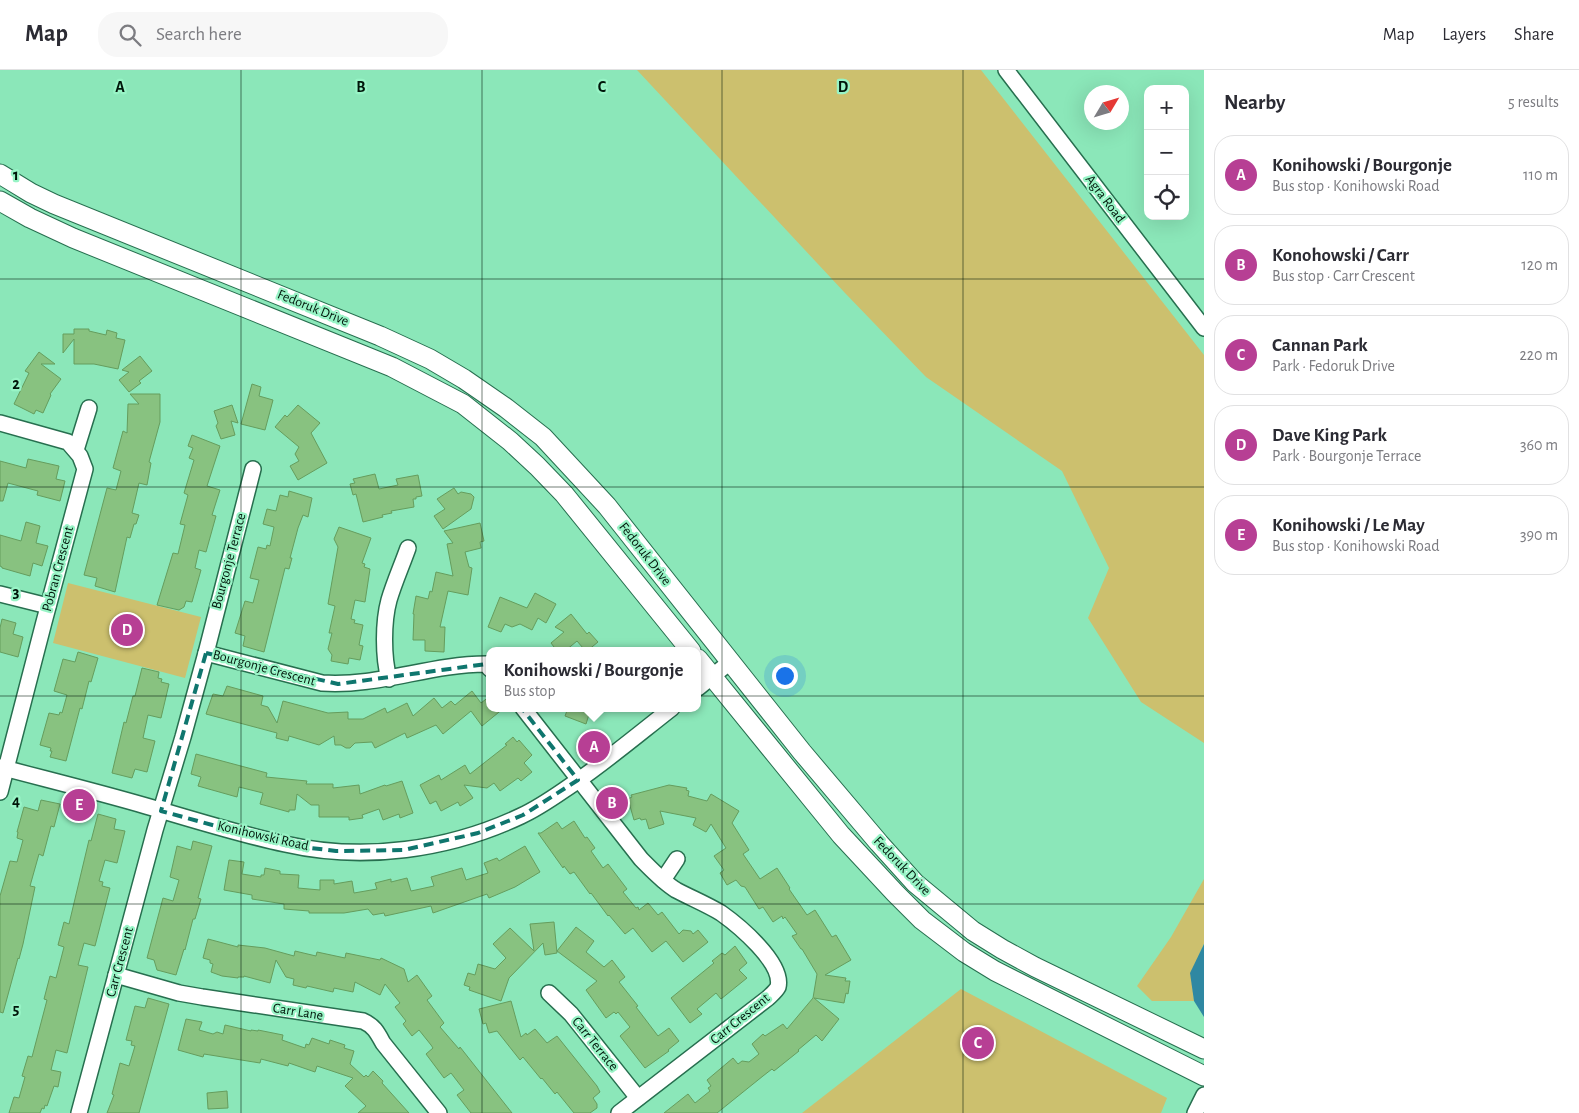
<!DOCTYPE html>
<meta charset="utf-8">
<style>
:root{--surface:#fff;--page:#f7f7f7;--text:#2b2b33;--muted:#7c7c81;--line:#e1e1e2;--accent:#b73f94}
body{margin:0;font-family:"Alegreya Sans",sans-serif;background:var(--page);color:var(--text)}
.controls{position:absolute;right:15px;top:15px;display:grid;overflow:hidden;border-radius:10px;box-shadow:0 5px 20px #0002}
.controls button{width:45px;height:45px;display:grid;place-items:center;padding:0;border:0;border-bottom:1px solid var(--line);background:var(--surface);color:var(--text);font:25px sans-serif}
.compass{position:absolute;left:1084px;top:15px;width:45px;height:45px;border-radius:50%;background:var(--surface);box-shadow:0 5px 20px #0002;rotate:52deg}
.you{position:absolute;left:784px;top:605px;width:18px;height:18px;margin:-12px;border:4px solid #fff;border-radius:50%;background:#1a73e8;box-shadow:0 0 0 8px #1a73e833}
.badge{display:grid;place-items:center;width:32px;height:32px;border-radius:50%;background:var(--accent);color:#fff;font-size:16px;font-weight:700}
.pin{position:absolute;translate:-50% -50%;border:2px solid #fff;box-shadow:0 1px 5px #0006}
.popup{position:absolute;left:486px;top:577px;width:215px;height:65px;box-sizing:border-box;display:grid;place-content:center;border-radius:10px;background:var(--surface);filter:drop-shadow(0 1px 4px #0005);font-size:16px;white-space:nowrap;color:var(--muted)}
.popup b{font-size:19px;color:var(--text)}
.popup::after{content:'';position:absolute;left:50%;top:100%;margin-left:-10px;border:10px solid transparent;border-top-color:var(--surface)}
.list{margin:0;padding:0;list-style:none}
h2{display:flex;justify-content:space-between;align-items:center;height:65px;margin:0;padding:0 20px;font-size:21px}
h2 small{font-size:16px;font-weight:400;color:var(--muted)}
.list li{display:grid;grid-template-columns:32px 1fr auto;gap:15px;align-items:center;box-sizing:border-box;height:80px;margin:0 10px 10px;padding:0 10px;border:1px solid var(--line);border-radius:20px}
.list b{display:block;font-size:19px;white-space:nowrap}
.list p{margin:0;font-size:16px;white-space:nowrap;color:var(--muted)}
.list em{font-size:16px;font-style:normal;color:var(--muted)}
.icon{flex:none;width:28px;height:28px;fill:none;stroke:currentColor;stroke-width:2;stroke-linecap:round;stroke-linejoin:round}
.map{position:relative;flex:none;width:1204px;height:1043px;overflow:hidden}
header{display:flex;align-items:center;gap:30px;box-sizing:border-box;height:70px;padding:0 25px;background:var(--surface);border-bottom:1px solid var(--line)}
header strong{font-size:24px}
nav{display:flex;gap:28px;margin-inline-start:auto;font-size:18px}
.search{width:350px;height:45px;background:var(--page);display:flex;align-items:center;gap:12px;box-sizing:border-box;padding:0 18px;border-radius:20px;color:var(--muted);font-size:19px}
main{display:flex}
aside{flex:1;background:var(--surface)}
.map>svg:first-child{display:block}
.green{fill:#ccc06e}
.water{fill:#2f88a2}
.building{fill:#88c280;stroke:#659d5d}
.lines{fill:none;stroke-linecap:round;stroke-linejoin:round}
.minor-casing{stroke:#276f4f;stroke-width:18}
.major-casing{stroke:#276f4f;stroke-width:21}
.minor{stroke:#fff;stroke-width:15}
.major{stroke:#fff;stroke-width:19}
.marked{fill:none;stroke:#0f766e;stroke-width:4;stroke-dasharray:10 6;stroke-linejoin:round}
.grid{fill:none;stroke:#00160a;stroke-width:1;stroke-opacity:0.55}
.labels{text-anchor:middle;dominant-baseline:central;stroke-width:4.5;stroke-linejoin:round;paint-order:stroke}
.street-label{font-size:14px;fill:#00160a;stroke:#98f4c6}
.grid-label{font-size:16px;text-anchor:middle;font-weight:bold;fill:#00160a;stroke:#98f4c6;stroke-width:4.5;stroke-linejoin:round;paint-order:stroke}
</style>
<header>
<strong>Map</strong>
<div class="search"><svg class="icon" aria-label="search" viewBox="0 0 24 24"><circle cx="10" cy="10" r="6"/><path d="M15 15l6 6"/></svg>Search here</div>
<nav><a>Map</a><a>Layers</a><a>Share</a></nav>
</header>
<main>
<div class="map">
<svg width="1204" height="1043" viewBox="0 0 1204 1043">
<rect width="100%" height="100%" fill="#8be7b9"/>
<g class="green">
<polygon points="637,0 981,0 1204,285 1204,673 1141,632 1088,548 1109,498 1062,401 926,307 845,223"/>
<polygon points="68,513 201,547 185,608 53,573"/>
<polygon points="1204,809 1204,874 1191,903 1194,931 1152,931 1137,916 1171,867"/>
<polygon points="961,919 1167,1028 1161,1043 802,1043"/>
</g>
<polygon class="water" points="1204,874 1204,947 1194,931 1190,903"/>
<g class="building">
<polygon points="74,259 89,259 89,261 106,265 107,260 117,263 116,268 125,270 118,299 94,294 74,294 74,269 63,283 63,264 74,264"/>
<polygon points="39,282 55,294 41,294 61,309 50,324 51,325 43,343 36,340 34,344 14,334 29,303 25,301"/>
<polygon points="140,286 152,301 139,311 141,313 129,322 119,310 129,302 122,300"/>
<polygon points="252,314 261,317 259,326 273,330 265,360 241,354"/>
<polygon points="130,324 160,324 160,352 149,392 151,393 147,415 139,413 132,443 139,445 136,454 134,454 130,468 127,467 115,522 95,516 97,508 84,505 107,418 116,420 121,401 113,398 123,361 127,363 128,334 139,334"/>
<polygon points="232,335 238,353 231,351 235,365 221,369 216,356 218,353 214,341"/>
<polygon points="298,335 320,353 311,363 327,393 298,410 290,396 299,391 295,384 299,377 275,357 285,345 287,347"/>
<polygon points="192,365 220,376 207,416 220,420 212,445 216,446 206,482 199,480 195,498 201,500 192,532 186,531 184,537 179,540 157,535 173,483 178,484 185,455 180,454 188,425 184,423 194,390 189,388 193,378 188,376"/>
<polygon points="28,389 59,396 56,409 65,411 60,431 37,425 38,421 8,413 3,431 0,431 0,391 26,398"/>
<polygon points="375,404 379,419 398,415 396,409 418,405 422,426 416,427 416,429 413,429 414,437 391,441 392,443 382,445 383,447 363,452 356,424 353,425 350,414 355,413 353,409"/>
<polygon points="454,418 458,424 461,422 471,424 474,427 471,439 443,459 434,446 445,439 437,429"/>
<polygon points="289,421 312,428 308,447 303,445 298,458 290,488 292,488 289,499 285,498 264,582 243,576 245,566 235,563 245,531 253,533 259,510 250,508 258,477 266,479 267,475 270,476 274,457 263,454 267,439 276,441 280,425 288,427"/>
<polygon points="26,452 40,456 36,473 48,476 42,496 33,493 30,506 2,498 2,497 0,496 0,465 21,471"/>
<polygon points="480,453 484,471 480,472 481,478 465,482 469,497 472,498 468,525 448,521 440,557 445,557 444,582 425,581 425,570 413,570 414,544 413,544 416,526 428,529 430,521 432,522 436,502 453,506 447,474 453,473 444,461"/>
<polygon points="339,457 371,468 362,493 365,494 364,497 370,499 365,532 355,530 351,549 355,550 354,553 363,555 359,575 363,576 360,590 349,588 348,594 331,591 332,585 328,579 332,563 329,563 335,536 328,534 338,477 334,469"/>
<polygon points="535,523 556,534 546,553 538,548 532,560 520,554 512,557 505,554 501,562 488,557 500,527 527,538"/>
<polygon points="571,544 587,564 589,562 598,572 587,581 584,577 583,578 577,571 565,581 557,581 551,573 564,562 555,557"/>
<polygon points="2,549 16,553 13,564 23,567 18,587 0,582 0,558"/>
<polygon points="78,582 98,588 91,612 89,611 82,639 80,638 66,691 50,687 52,681 50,681 51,678 40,675 49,643 59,645 60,642 62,643 67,625 54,621 63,589 75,592"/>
<polygon points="142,598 159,602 158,608 162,609 161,612 169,614 161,648 148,645 143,668 155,671 147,702 135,699 132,708 112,703 124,652 126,653 133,626 135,626"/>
<polygon points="227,616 263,626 261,635 268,637 277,653 283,631 328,643 348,642 348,649 363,649 385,638 387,643 407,633 413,646 434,628 442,638 451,631 455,635 472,621 481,633 490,626 490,638 504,638 482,656 471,641 443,664 436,655 407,668 405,663 375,678 372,672 355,673 350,678 346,678 341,675 335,675 334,666 319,675 289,666 288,671 276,668 277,663 206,644 213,624 223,626"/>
<polygon points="568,638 591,638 586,654 565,646"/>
<polygon points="513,667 517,672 519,670 532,685 524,693 532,702 521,711 518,708 500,721 494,713 487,718 464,715 473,728 460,736 458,732 441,741 436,731 430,734 420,715 439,705 441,710 465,695 470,704 507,675 505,674"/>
<polygon points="196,684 267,703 266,707 307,711 306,714 333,714 333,718 359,715 360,724 385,715 386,716 402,711 413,743 400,748 399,744 383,750 379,739 362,745 363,748 349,750 349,747 319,747 319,735 311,735 297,724 295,740 289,740 289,742 260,734 263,723 239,717 237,727 198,716 201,707 191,704"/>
<polygon points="669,715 687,718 686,720 689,721 688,726 707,731 711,724 739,741 732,753 749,780 743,784 760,809 777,798 790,818 789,819 807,845 815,840 832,867 836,865 851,890 825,905 846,908 845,911 850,911 848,924 846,923 844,933 814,928 839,949 822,971 816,965 798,980 799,981 774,1001 772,999 763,1006 717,1043 664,1043 688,1024 695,1033 710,1021 708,1018 711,1016 707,1010 733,988 738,994 742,991 749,992 759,984 752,974 763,964 765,966 783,954 787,959 813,928 817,904 802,879 801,879 792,866 797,864 785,847 783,849 782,846 773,852 763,837 759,839 745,817 741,816 736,810 727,815 720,803 724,800 714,786 726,778 711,754 706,762 693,755 696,748 660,741 664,754 649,759 646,749 641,750 640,748 634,750 628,729 632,727 631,725"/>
<polygon points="41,730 60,734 54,757 51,756 43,786 39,784 30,816 35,817 23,874 19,889 18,888 3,943 0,942 0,826 10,791 17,792 23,770 17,768 18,762 17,762 24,737 38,741"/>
<polygon points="98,744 116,749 114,759 125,761 117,793 105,790 99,811 103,812 102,816 110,818 95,876 84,873 78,895 88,897 67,983 56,980 51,1000 61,1002 58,1017 54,1016 47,1036 45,1035 44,1039 42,1038 40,1043 9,1043 14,1027 19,1028 25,1007 22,1006 28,986 32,987 47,930 44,929 50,906 56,908 64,877 58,875 64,852 69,854 89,770 91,771"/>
<polygon points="574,751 585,768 587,767 595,778 591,781 603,798 608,794 627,819 623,822 636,838 638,837 639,840 648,833 658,845 662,842 679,864 683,860 691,861 693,864 698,860 708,872 683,892 666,871 652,882 633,858 625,864 609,845 608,846 591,823 590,824 574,802 570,804 564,796 563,798 538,763 541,763 557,752 562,759"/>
<polygon points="193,771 212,776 198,828 201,829 195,849 193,849 185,880 184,879 176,905 157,900 154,890 147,888 163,828 173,831 179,810 170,807 177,776 191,780"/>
<polygon points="525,776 540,802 515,817 489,828 487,824 433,843 431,836 385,846 384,843 373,845 368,839 344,843 309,843 309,841 284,839 284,834 252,829 252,825 224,820 229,790 244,792 242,804 261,807 261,805 264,805 265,798 280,801 280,804 299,805 298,818 320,820 320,810 334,810 334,814 352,811 354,823 377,819 375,813 391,809 391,812 407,808 411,821 434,816 431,807 462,798 466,810 488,803 484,793 497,788 499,791"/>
<polygon points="554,852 557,883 545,885 543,873 509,908 501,931 469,920 470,917 464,915 468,903 475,905 478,894 495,899 506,888 493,874 510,858 534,881 530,854"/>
<polygon points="576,857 594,871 586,882 604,897 612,890 625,907 619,912 638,936 636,937 658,966 669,958 679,971 668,980 669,981 645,998 620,966 630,957 618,942 616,944 614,942 606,948 586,920 597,911 557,881"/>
<polygon points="208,869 238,877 238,875 265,878 294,886 295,881 316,886 317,882 345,888 346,883 380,890 381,888 404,899 408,912 417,905 432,926 427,930 444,953 440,957 459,979 460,977 512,1043 471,1043 457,1025 464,1020 451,1003 444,1008 426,984 433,978 431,975 419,960 412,966 403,954 406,951 395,937 400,933 385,914 380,925 355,912 353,922 334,918 333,922 307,916 306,918 293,915 294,909 286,907 276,890 270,913 244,906 244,907 238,907 238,908 222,906 211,902 213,894 210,893 210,890 203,888"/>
<polygon points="735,876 747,893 739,900 747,908 721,929 716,923 697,939 702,944 690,953 671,928 714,893 712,891 722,883 725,885"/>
<polygon points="148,928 169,934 139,1043 107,1043 114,1025 112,1024 120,993 129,996 135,976 131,975 132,971 126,970 135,936 145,938"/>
<polygon points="511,931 521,967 526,963 527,965 535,959 547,973 557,966 597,1016 600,1022 593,1028 597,1034 597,1038 590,1043 574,1043 557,1022 555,1024 542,1008 541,1009 523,987 520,990 497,961 489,963 486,953 483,954 479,939"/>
<polygon points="186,949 202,952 199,960 213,964 217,962 223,964 225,955 251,961 251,960 258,961 258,960 283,965 282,970 305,978 306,974 309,975 312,968 329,974 330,970 345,975 344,978 354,981 350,994 364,1007 366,1005 368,1007 373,1001 383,1011 382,1013 409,1043 358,1043 366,1036 345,1016 353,1008 317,996 315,1002 289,993 288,996 261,989 260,993 204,984 203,987 178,980"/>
<polygon points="227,1021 228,1038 208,1039 207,1023"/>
</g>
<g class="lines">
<defs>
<g id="minor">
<polyline points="1006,0 1204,258"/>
<polyline points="0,353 68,372 80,386 85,399 44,552 0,722"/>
<polyline points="76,380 89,338"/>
<polyline points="0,524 48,536"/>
<polyline points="206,583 253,399"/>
<path d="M389,609C383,587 383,552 389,530C394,513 402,495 408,478"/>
<polyline points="698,618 730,592"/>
<path d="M523,638L641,789C652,800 663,812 676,820C691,828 706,834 721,843C738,855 784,893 778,917C776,921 771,925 768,928L619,1043"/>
<path d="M0,697C49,710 98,722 146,736C192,749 238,764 285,774C364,792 449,780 521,746C541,737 558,724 576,712C609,689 640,663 672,638"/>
<polyline points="663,810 677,789"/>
<path d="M116,905L179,923L202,927L363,951C374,956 377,962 383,973L439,1043"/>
<polyline points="549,923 571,944 638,1028"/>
<path d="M79,1043L155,760L183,667L206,583L322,613C378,617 430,594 486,594L490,599"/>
<polyline points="1195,1043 1204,1025"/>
</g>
<g id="major">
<polyline points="0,104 31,123 54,134 380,266 430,289 464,309 506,338 543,367 607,436 802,682 879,773 915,813 973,861 1002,879 1035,897 1204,979"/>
<polyline points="0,131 30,148 73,168 392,297 463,334 510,371 537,396 564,424 691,581"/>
<polyline points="698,589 841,765 895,823 922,850 964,882 995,901 1204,1006"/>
</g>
</defs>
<use href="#minor" class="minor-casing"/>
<use href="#major" class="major-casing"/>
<use href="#minor" class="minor"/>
<use href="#major" class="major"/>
</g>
<path class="marked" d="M206,583L338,614L486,594L521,584L535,596V607L517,632L578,710L523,745L478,763L404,780L336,781L286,775L161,741Z"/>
<path class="grid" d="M241,0V1043M482,0V1043M722,0V1043M963,0V1043M0,209H1204M0,417H1204M0,626H1204M0,834H1204"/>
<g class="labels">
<g class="street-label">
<text transform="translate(1105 129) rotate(53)">Agra Road</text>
<text transform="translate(313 238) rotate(22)">Fedoruk Drive</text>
<text transform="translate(645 484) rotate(52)">Fedoruk Drive</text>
<text transform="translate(229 491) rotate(-75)">Bourgonje Terrace</text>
<text transform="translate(58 499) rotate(-75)">Pobran Crescent</text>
<text transform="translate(264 598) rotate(15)">Bourgonje Crescent</text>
<text transform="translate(263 766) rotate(13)">Konihowski Road</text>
<text transform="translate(902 796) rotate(46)">Fedoruk Drive</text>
<text transform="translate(120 892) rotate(-75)">Carr Crescent</text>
<text transform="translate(298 942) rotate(9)">Carr Lane</text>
<text transform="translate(740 949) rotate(-39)">Carr Crescent</text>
<text transform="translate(595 974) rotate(51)">Carr Terrace</text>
</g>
</g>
<g class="grid-label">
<text x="120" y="22">A</text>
<text x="361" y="22">B</text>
<text x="602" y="22">C</text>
<text x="843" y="22">D</text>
<text x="16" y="110">1</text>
<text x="16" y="319">2</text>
<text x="16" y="527">3</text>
<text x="16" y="736">4</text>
<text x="16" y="944">5</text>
</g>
</svg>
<div class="controls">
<button>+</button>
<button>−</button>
<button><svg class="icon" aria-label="locate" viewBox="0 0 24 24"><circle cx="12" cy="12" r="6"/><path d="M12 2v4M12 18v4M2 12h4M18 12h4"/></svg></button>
</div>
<svg class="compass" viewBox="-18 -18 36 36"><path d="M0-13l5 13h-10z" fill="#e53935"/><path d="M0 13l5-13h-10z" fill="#7c7c81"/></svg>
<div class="you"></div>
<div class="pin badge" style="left:594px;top:677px">A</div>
<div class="popup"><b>Konihowski / Bourgonje</b>Bus stop</div>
<div class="pin badge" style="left:612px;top:733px">B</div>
<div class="pin badge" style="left:978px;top:973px">C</div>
<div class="pin badge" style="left:127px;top:560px">D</div>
<div class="pin badge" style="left:79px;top:735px">E</div>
</div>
<aside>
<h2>Nearby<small>5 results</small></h2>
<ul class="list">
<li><span class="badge">A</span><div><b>Konihowski / Bourgonje</b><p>Bus stop · Konihowski Road</p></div><em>110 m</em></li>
<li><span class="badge">B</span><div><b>Konohowski / Carr</b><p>Bus stop · Carr Crescent</p></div><em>120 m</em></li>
<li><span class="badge">C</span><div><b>Cannan Park</b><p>Park · Fedoruk Drive</p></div><em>220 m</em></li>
<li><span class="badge">D</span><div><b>Dave King Park</b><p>Park · Bourgonje Terrace</p></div><em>360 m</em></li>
<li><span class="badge">E</span><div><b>Konihowski / Le May</b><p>Bus stop · Konihowski Road</p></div><em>390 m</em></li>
</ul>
</aside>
</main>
